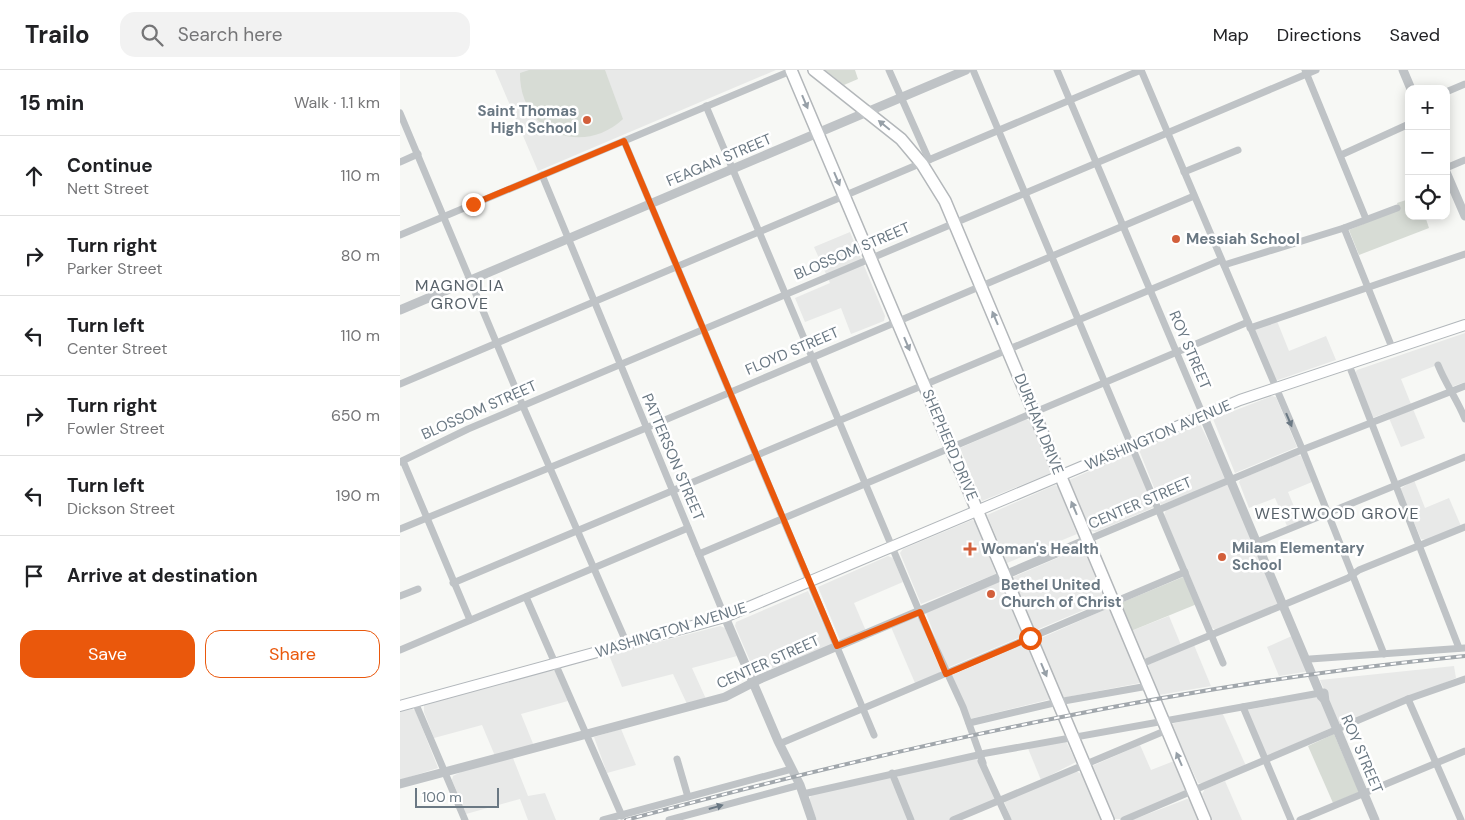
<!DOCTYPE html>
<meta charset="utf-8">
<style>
:root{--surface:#fff;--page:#f2f2f2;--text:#202124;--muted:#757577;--line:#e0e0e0;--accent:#ea580c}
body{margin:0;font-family:"DM Sans",sans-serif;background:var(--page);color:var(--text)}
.controls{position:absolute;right:15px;top:15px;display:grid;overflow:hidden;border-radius:10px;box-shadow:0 2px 12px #0003}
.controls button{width:45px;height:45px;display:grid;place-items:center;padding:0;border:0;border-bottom:1px solid var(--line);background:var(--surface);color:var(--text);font:25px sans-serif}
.scale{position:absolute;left:15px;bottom:12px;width:84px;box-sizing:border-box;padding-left:5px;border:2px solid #6a7883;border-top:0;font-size:14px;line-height:18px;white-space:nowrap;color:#6a7883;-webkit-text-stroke:4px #fff;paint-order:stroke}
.stop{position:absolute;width:15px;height:15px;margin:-11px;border:4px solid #ea580c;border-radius:50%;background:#fff}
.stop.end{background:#ea580c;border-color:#fff;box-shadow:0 1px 5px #0008}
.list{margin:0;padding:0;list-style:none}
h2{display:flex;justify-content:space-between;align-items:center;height:65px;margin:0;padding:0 20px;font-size:21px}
h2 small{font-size:16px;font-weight:400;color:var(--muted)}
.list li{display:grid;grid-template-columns:32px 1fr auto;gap:15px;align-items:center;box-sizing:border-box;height:80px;padding:0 20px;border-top:1px solid var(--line)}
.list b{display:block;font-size:19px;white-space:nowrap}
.list p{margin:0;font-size:16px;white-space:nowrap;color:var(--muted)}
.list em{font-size:16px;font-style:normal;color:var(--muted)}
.actions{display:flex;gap:10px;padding:15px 20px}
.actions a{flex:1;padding:11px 0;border:1px solid var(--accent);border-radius:15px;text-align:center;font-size:18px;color:var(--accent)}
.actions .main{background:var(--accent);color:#fff}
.icon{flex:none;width:28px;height:28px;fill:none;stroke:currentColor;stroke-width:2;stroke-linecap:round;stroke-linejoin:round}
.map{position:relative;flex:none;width:1065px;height:750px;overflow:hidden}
header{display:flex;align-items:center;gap:30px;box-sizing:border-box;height:70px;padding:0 25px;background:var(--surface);border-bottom:1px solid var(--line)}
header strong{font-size:24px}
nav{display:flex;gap:28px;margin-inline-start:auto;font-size:18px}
.search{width:350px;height:45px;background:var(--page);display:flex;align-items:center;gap:12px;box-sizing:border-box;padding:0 18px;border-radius:15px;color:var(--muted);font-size:19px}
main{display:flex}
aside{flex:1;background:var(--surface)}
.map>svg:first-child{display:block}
.built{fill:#e8e9e8}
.green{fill:#d7dcd5}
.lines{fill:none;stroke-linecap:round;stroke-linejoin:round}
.secondary-casing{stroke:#b2b7bb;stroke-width:12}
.primary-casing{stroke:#b3b7ba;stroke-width:14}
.minor{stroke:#bfc3c6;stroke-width:7}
.tertiary{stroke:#bfc3c6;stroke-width:9}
.secondary{stroke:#fff;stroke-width:10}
.primary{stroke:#fff;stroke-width:11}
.rail-casing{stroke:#a1a7ac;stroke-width:4}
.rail{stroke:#fff;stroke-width:2;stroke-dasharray:5.5;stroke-linecap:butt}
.oneway{fill:#97a0a8}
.oneway2{fill:#6a7883}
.route{stroke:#ea580c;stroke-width:6}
.poi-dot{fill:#d25f3b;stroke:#fff;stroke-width:2}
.labels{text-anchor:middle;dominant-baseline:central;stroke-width:5;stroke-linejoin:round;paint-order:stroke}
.poi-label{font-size:15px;font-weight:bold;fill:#6a7883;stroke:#fff;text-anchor:start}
.street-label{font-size:15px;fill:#6a7883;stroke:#fff}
.neighbourhood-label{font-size:16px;letter-spacing:1px;fill:#576169;stroke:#fff}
</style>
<header>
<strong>Trailo</strong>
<div class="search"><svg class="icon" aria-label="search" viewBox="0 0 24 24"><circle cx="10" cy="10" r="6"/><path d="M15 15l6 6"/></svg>Search here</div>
<nav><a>Map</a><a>Directions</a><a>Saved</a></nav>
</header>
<main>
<aside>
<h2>15 min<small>Walk · 1.1 km</small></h2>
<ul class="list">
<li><svg class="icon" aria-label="ahead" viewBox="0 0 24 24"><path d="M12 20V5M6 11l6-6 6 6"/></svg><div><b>Continue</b><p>Nett Street</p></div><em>110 m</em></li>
<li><svg class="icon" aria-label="right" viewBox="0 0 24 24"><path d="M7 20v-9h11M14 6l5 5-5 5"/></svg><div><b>Turn right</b><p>Parker Street</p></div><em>80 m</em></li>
<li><svg class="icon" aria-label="left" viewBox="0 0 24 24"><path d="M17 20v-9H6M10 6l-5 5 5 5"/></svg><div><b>Turn left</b><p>Center Street</p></div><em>110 m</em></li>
<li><svg class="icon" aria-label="right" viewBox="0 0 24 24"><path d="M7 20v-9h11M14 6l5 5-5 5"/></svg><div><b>Turn right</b><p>Fowler Street</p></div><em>650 m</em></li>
<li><svg class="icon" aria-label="left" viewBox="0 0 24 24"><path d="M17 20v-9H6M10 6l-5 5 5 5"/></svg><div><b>Turn left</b><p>Dickson Street</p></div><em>190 m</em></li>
<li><svg class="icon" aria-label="arrive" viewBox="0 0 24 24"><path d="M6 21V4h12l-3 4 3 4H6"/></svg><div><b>Arrive at destination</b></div></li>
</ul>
<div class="actions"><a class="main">Save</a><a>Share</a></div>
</aside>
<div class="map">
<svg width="1065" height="750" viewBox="0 0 1065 750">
<rect width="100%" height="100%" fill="#f7f8f5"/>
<g class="built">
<polygon points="95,0 376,0 138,101"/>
<polygon points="450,162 485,246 484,251 451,264 441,238 405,252 395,228 430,213 414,177"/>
<polygon points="877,251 889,281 926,266 936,290 875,311 853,259"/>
<polygon points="1065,263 1065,312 1051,317 1040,294 1001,309 1011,334 972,348 955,303 957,300"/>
<polygon points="872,326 876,327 897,377 835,403 813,349"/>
<polygon points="1013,339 1025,368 1001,377 989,348"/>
<polygon points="626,349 631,352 651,401 649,404 582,431 560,378"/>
<polygon points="800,354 826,407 824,410 761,435 739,380"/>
<polygon points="729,384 732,385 755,437 696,462 691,461 669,410"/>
<polygon points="897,385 901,386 912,412 888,422 900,451 887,456 875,428 849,438 839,412 841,409"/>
<polygon points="1014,410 1025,438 1049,428 1061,456 1026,470 1021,469 1000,419"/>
<polygon points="829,414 879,533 816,560 812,558 764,445 766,440"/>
<polygon points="655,415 658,417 677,464 607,493 587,445"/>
<polygon points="572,450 576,452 596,504 521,534 500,483 503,479"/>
<polygon points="683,477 705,531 634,561 611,508"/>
<polygon points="488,486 493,488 503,512 454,533 466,561 440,570 418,517"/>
<polygon points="599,511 623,566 547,598 526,543"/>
<polygon points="408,521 431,571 431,575 356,605 335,556 336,552"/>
<polygon points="706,539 711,541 740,613 662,628 639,569"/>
<polygon points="769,546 781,575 747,588 743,588 731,561"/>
<polygon points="514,547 519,548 541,600 539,603 515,613 491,557"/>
<polygon points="320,556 325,558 337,586 292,598 306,629 287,634 273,604 222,617 209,585"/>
<polygon points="894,565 910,601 879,606 867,577"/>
<polygon points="624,574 628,575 651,629 570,649 552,605"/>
<polygon points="794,575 811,616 759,625 748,595"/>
<polygon points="1054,596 1056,608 942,656 939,654 920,610"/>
<polygon points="150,600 155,601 168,631 121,644 134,676 95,686 82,655 34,668 24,642 24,635"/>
<polygon points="915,627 920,628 933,657 867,686 847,640"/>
<polygon points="12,639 15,640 38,698 0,710 0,642"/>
<polygon points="822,642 846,696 803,714 798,713 771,654"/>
<polygon points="221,659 236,695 207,703 194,667"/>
<polygon points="666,671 676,692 641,710 627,676"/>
<polygon points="740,675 751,700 774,691 786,721 722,749 714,749 692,696"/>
<polygon points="113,688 128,726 145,723 156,750 128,750 120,729 66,744 52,710 53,706 63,701"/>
<polygon points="576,688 579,691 596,728 593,731 549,750 513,750 497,710 499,705"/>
<polygon points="676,701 683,705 702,750 611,750 604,731"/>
<polygon points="487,707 491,708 509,750 417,750 409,731 411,725"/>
<polygon points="825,711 842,750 812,750 802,724 805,719"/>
<polygon points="787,729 791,730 799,750 732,750"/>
</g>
<g class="green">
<path d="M129,0H205L223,49C181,88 119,61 120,3Z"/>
<polygon points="425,0 455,0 458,9 444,15"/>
<polygon points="1009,129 1009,146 1025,146 1029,158 959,185 949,160 999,139 997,133"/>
<polygon points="783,507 797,534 731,561 722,536 723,532"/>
<polygon points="934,664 959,722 933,733 908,676"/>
</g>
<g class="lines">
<defs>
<polyline id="secondary" points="0,636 325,547 840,330 1065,255"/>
<g id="primary">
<polyline points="391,0 708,750"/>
<polyline points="414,0 501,69 522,94 545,131 805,750"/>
</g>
</defs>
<use href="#secondary" class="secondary-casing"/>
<use href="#primary" class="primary-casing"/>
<g class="minor">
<polyline points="489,0 529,90"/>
<polyline points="573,0 823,593"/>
<polyline points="657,0 803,345"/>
<polyline points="741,0 903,381 984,584"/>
<polyline points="905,0 966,149"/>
<polyline points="1046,22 1065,14"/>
<polyline points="306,36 522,548 563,637 583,693"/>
<polyline points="0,43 125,341 227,574"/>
<polyline points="224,71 474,665"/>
<polyline points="941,85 1009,54"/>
<polyline points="0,92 18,84"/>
<polyline points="1046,98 1065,90"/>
<polyline points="784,102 838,80"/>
<polyline points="142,105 325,547"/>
<polyline points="944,158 993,280"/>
<polyline points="0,165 393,0"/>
<polyline points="824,195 944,158 997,138"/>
<polyline points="850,258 1065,184"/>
<polyline points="949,295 1059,578"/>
<path d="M1038,295C1046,315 1057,329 1065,349"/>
<polyline points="0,314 741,0"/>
<polyline points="3,391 70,550"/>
<polyline points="0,392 68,359 916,0"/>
<polyline points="0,459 246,358 794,126"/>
<polyline points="687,470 894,383 1065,316"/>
<polyline points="857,472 1065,387"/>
<polyline points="299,484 848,252"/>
<polyline points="53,513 821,190"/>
<polyline points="0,526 18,519"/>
<polyline points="126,527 222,746"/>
<polyline points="0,580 288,458"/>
<polyline points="910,589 1065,578"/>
<polyline points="739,595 948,508 959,500 1065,457"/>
<polyline points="1008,629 1061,750"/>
<polyline points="15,632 65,750"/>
<polyline points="843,637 891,750"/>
<polyline points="569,653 658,632 748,616"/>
<polyline points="379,674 785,502"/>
<polyline points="581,684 920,623"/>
<polyline points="277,689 288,727"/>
<polyline points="581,691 608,750"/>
<polyline points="492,703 511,750"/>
<polyline points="403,724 578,685"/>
<polyline points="203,750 388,700"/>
<polyline points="269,750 396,716"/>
<polyline points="553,750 767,660"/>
<polyline points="724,750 1008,629 1065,609"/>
<polyline points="900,750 1065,681"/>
</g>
<g class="tertiary">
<polyline points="1003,0 1011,19"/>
<polyline points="1046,102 1065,146"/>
<polyline points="0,240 566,0"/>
<polyline points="803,345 921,626 924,629"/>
<polyline points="325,547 378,671 400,715 412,750"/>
<polyline points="924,623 925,631 975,750"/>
<polyline points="0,714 325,627 360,609 687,470"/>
</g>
<use href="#secondary" class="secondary"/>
<use href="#primary" class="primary"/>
<defs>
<path id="rail" d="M226,750C502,676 781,614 1065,586"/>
</defs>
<use href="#rail" class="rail-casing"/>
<use href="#rail" class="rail"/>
</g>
<defs><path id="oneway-solid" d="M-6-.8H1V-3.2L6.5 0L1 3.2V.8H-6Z" transform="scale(1.25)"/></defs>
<g class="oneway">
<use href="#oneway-solid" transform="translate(405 32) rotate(67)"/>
<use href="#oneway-solid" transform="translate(484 55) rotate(-141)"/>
<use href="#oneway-solid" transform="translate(437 109) rotate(67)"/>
<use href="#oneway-solid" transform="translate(595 248) rotate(-113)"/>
<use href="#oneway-solid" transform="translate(507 274) rotate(67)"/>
<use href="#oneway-solid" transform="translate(674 438) rotate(-113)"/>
<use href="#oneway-solid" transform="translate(644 600) rotate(67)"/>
<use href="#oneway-solid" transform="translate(779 689) rotate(-113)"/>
</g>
<g class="oneway2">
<use href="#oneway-solid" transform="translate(889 350) rotate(67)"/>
<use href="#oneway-solid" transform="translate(316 737) rotate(-16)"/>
</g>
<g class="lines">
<polyline class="route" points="73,134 224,71 437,576 520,542 546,604 630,568"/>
</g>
<g class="poi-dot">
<circle cx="187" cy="50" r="5"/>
<circle cx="776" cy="169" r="5"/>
<path d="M567.5 471.5h5v5h5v5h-5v5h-5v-5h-5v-5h5z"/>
<circle cx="822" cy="487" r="5"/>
<circle cx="591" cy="524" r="5"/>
</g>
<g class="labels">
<g class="poi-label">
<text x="177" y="41" text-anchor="end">Saint Thomas<tspan x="177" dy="17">High School</tspan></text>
<text x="786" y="169">Messiah School</text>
<text x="832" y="478">Milam Elementary<tspan x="832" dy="17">School</tspan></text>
<text x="581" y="479">Woman's Health</text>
<text x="601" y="515">Bethel United<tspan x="601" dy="17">Church of Christ</tspan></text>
</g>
<g class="street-label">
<text transform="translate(319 90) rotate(-23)">FEAGAN STREET</text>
<text transform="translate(452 181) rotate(-23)">BLOSSOM STREET</text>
<text transform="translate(790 280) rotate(67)">ROY STREET</text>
<text transform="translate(392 281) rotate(-23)">FLOYD STREET</text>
<text transform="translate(79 340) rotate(-24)">BLOSSOM STREET</text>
<text transform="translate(639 354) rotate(68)">DURHAM DRIVE</text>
<text transform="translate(758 365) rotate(-23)">WASHINGTON AVENUE</text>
<text transform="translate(550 375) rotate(67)">SHEPHERD DRIVE</text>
<text transform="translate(273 387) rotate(67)">PATTERSON STREET</text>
<text transform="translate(740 433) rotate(-23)">CENTER STREET</text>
<text transform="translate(271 560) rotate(-17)">WASHINGTON AVENUE</text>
<text transform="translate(368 592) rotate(-24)">CENTER STREET</text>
<text transform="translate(962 684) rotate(67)">ROY STREET</text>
</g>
<g class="neighbourhood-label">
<text x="60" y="215">MAGNOLIA<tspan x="60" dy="18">GROVE</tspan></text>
<text x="937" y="443">WESTWOOD GROVE</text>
</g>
</g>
</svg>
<div class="controls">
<button>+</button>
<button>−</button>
<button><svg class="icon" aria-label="locate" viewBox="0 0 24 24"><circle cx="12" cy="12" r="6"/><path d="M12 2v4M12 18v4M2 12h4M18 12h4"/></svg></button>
</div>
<div class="scale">100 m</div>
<div class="stop" style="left:630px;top:568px"></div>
<div class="stop end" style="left:73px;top:134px"></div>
</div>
</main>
